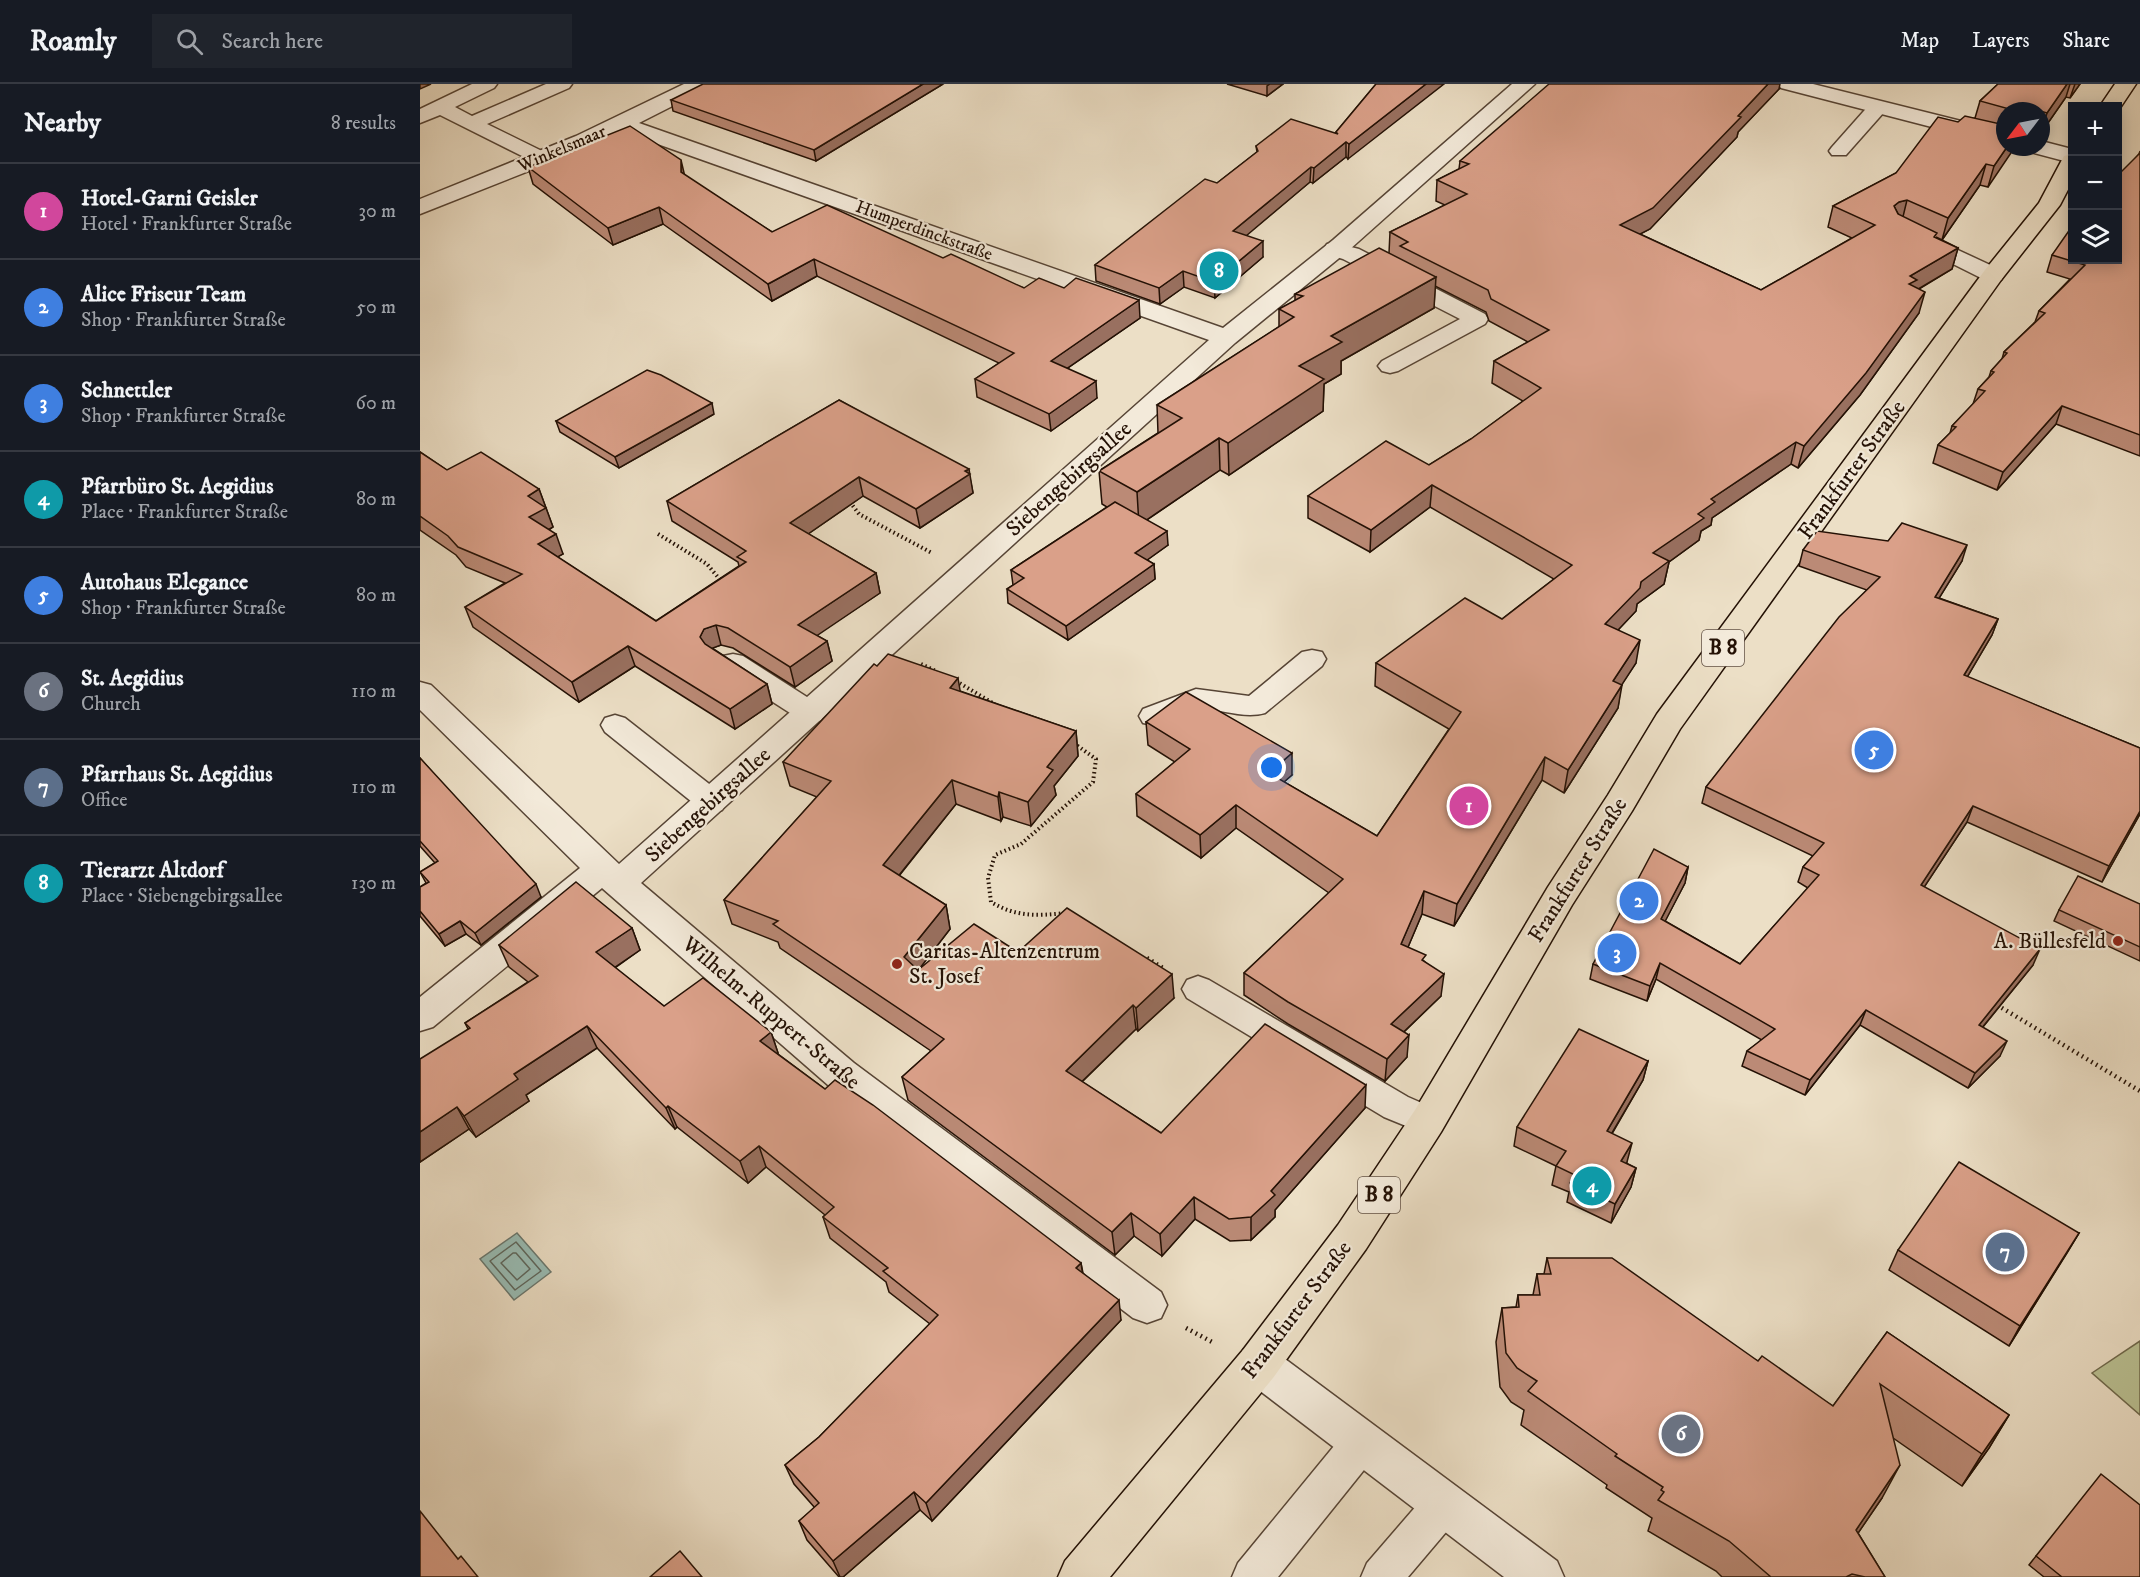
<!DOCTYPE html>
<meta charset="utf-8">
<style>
:root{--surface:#171b24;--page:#20242c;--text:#f1f3f6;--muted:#9ea1a6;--line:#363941;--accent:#c59692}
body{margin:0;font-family:"IM FELL DW Pica",serif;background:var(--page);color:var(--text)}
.controls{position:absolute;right:18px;top:18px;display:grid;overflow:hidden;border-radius:0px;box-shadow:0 3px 15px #0003}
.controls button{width:54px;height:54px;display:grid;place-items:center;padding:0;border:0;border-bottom:2px solid var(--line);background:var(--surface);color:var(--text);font:30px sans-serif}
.compass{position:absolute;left:1576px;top:18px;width:54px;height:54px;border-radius:50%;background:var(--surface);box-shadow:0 3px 15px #0003;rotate:238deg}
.you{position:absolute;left:852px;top:684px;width:21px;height:21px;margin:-15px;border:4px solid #fff;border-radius:50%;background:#1a73e8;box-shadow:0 0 0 9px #1a73e833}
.badge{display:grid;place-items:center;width:39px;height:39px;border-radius:50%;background:var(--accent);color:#fff;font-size:20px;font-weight:700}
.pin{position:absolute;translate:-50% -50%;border:3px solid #fff;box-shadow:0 2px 6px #0006}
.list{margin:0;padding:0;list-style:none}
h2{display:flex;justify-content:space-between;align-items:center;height:78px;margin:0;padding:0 24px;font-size:26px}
h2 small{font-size:20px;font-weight:400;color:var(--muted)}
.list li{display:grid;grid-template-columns:39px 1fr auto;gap:18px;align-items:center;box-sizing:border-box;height:96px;padding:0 24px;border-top:2px solid var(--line)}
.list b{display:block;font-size:22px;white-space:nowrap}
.list p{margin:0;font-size:20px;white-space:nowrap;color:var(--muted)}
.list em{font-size:20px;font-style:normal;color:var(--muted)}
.icon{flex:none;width:33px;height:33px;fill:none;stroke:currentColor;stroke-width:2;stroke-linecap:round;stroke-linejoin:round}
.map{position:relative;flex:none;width:1720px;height:1493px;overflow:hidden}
header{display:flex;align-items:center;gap:36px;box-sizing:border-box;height:84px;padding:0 30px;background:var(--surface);border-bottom:2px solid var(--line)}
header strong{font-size:28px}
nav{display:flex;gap:33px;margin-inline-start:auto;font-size:21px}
.search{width:420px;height:54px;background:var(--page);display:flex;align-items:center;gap:15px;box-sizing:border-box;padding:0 21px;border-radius:0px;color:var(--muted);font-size:22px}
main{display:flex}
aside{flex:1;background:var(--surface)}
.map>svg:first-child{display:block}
.green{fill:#bac193;stroke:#6f694c;stroke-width:1.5}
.water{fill:#99bdb5;stroke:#6a786f;stroke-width:1.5}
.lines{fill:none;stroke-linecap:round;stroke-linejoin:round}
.shore{stroke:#5e675d;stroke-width:1.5}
.service-casing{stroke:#564435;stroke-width:3}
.minor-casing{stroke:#564435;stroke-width:3}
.primary-casing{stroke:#241105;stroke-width:3}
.path-far1{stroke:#241105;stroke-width:4;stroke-dasharray:1.5 3;stroke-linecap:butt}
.path{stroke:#241105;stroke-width:4.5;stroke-dasharray:1.5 4;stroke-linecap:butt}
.service{fill:#f3eada;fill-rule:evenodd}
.minor{fill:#f3eada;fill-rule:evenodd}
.primary{fill:#ecdfc6;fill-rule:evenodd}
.wall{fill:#bb8a76;stroke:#241105;stroke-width:1.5}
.shaded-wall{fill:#997060;stroke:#241105;stroke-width:1.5}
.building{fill:#daa089;stroke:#241105;stroke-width:1.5}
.poi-dot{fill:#8f2418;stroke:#f3eada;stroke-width:2}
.labels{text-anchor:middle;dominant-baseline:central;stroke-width:4.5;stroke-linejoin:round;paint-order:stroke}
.far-street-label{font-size:18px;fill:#241105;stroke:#f3eada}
.shield{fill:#f3eada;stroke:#625245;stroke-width:1.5}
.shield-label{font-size:21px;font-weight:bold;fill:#241105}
.street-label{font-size:22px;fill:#241105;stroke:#f3eada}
.poi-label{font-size:22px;fill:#241105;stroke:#f3eada;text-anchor:end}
</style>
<header>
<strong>Roamly</strong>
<div class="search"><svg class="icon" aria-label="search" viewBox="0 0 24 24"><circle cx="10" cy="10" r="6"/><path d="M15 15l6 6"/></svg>Search here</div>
<nav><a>Map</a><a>Layers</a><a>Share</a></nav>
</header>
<main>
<aside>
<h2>Nearby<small>8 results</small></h2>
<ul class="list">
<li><span class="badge" style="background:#d1479c">1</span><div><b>Hotel-Garni Geisler</b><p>Hotel · Frankfurter Straße</p></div><em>30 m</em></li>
<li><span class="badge" style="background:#3f7fe0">2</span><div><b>Alice Friseur Team</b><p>Shop · Frankfurter Straße</p></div><em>50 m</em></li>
<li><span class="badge" style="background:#3f7fe0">3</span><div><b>Schnettler</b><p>Shop · Frankfurter Straße</p></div><em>60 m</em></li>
<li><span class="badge" style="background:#0f9aa8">4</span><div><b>Pfarrbüro St. Aegidius</b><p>Place · Frankfurter Straße</p></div><em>80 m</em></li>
<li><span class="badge" style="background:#3f7fe0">5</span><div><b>Autohaus Elegance</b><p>Shop · Frankfurter Straße</p></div><em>80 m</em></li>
<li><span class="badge" style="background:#6b7280">6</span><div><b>St. Aegidius</b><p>Church</p></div><em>110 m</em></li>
<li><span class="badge" style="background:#5c6f8a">7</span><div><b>Pfarrhaus St. Aegidius</b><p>Office</p></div><em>110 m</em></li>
<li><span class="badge" style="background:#0f9aa8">8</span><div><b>Tierarzt Altdorf</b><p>Place · Siebengebirgsallee</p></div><em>130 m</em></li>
</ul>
</aside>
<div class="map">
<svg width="1720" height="1493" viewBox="0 0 1720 1493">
<rect width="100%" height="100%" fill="#ecdfc6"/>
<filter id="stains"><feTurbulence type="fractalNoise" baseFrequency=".00333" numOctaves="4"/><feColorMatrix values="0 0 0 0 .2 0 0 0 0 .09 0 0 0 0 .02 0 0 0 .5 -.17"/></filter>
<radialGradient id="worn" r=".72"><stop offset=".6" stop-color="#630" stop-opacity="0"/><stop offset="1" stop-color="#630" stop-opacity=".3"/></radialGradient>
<polygon class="green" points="1720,1257 1720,1331 1672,1289"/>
<polygon class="water" points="97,1149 131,1188 94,1216 60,1175"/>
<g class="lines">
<g class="shore">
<polygon points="96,1158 121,1187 95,1206 70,1177"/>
<polygon points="93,1169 96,1169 110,1185 97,1196 81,1179"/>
</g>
<defs>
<g id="service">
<polygon points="52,0 77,0 74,4 35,23 52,32 126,0 152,0 149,4 67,40 128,70 131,74 128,78 114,78 20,31 0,39 0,25"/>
<polygon points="1458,17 1465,19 1468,23 1465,27 1426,71 1412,71 1409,67 1412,63 1451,19"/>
<polygon points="1499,148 1581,186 1584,191 1581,196 1573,198 1565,196 1491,159 1488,154 1491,149"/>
<polygon points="915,159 939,165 1065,230 1068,235 1065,240 978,287 970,289 962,287 958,282 962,277 1040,235 923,175 907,170 904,165 907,160"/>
<path d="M892,566L902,568L906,575L902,582L845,629C824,635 802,625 780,625C760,625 745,645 723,639L719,632L723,625L776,605L829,612L882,568Z"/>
<polygon points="313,570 323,572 401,622 405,629 401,636 391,639 381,636 303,586 299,579 303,572"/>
<polygon points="195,631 205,634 302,710 307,718 302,726 292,729 282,726 185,648 181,641 185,634"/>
<polygon points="778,892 789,896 988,1013 1020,1027 1025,1037 1020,1047 1008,1051 964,1033 767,914 762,905 767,896"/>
<polygon points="942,1339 956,1345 961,1358 956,1371 858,1493 812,1493 818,1479 928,1345"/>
<polygon points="1024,1401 1038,1406 1044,1420 1038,1434 988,1493 941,1493 947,1479 1010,1406"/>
</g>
<g id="minor">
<polygon points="264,0 291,0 288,4 219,39 803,244 913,156 1092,0 1115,0 929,166 815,259 221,799 434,979 741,1208 747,1221 741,1234 727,1239 713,1234 408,1001 182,804 13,943 0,947 0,913 160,784 0,626 0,598 11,601 199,780 789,256 201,47 172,62 0,130 0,115 156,52"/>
<polygon points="1358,0 1393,0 1585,48 1585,62 1361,4"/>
<polygon points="1621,57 1652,65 1652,79 1610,68 1607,63 1621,63"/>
<polygon points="838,1261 853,1266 1137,1477 1144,1493 1084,1493 823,1294 817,1280 823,1266"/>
</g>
<g id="primary">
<polygon points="1695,0 1716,0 1698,27 1698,22 1680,22"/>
<polygon points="1652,70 1652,98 1640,121 1581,196 1260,645 1212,727 1152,821 1021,1048 946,1165 853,1294 690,1493 638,1493 645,1477 823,1266 918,1141 995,1026 1128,803 1188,711 1237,630 1565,186 1619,119 1644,72"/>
</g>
</defs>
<use href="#service" class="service-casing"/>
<use href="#minor" class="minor-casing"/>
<use href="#primary" class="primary-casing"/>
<g class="path-far1">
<polyline points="430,418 439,430 512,469"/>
<polyline points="238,450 287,480 302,498"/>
<polyline points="501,580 516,587"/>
<polyline points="536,597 576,621"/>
<path d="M645,829C617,832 596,833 571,818L568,794L575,771L601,760L673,698L676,675L655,660"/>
</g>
<g class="path">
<polyline points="727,874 743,884"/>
<polyline points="1577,921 1720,1007"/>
<polyline points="766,1244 794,1259"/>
</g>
<use href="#service" class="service"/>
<use href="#minor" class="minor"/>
<use href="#primary" class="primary"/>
</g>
<g class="wall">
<polygon points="523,0 396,77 253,27 251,16"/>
<polygon points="807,0 863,0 847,12"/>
<polygon points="956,0 928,75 926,73 893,99 890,98 826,151 843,173 795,214 764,203 740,220 676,197 675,181 797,99 837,68 836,62 916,49 916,48"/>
<polygon points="1578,0 1660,0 1650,14 1646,13 1621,49 1621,27 1585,27 1585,63 1568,103 1560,101 1522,156 1516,153 1538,164 1532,185 1499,205 1499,229 1440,311 1378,384 1371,380 1292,434 1291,441 1281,447 1279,456 1249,478 1244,500 1217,520 1216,527 1198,546 1216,579 1201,601 1198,624 1144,709 1122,696 1034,842 1002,830 988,863 1005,878 1021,912 984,948 987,973 965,997 868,940 824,911 824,889 909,809 816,744 781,774 717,732 716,710 755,678 728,661 726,638 872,691 864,698 957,752 1029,645 955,602 956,579 1082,535 1134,495 1010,423 950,468 888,434 888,412 1009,381 1051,355 1103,317 1072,299 1074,277 1108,258 1069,237 1066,228 1015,202 1014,224 921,277 921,290 904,300 903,327 809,391 800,386 727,436 748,461 727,476 734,480 735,495 648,556 588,519 587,505 593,501 591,486 687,423 682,420 679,387 738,349 737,321 859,243 859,225 875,217 875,210 969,169 970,148 1025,121 1016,117 1017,96 1039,85 1040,77 1359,5 1318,48 1317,53 1230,145 1220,150 1341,206 1432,154 1408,143 1413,122 1476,89 1538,38 1555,34 1560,17"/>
<polygon points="1720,67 1720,372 1636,340 1577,406 1513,379 1518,361 1530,349 1532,342 1553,320 1558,305 1569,293 1571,287 1582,275 1584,268 1615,238 1619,227 1650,195 1627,188 1632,171 1719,70"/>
<polygon points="108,83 264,91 352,148 523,174 604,204 644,204 720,234 648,284 677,314 631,347 557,313 555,295 579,279 397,192 352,217 243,140 193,161 113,100"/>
<polygon points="419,316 549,389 553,409 500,444 443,412 388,450 456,489 460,509 396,551 407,557 412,577 375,603 313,564 301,561 292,564 347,600 352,620 315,645 215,582 159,618 53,543 45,523 85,499 46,483 36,471 0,446 0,368 27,386 119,405 133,443 129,446 143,470 137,473 236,537 319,482 318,478 252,437 247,417"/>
<polygon points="294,330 199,384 140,348 136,337"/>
<polygon points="1383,466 1542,477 1519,514 1578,535 1572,551 1547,593 1720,664 1720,730 1682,798 1547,738 1504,803 1613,881 1563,943 1580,972 1548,1004 1440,941 1385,1011 1322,982 1327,967 1342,956 1236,895 1227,917 1170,895 1173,880 1268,783 1265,799 1245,837 1320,880 1388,804 1378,798 1383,783 1393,772 1282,719 1286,703 1447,506 1379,482"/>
<polygon points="540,607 656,647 658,672 634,702 636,711 611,742 583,733 581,737 536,720 479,792 526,821 530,845 499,885 598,868 754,914 718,947 716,945 662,998 741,1049 945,1024 855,1126 855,1133 831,1156 810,1157 775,1135 742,1172 714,1152 695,1171 488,1016 482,993 511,967 360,864 358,858 312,840 304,816 397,713 370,702 363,678"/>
<polygon points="0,674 121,813 61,861 46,850 25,862 0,832 0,803 6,799 0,788 15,779 0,762"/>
<polygon points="1720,820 1720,877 1634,837 1639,826"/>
<polygon points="212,844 220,866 195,884 244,922 351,948 358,969 358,970 405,1005 661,1179 663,1189 701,1236 512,1437 500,1426 423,1493 419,1493 387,1456 379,1437 395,1424 374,1400 365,1381 399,1353 510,1240 469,1208 466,1198 410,1154 403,1133 405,1131 346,1083 328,1099 257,1043 255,1045 177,964 106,1011 109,1017 56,1053 49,1045 0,1078 48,945 45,939 108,898 89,883 79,861"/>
<polygon points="1228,977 1223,996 1192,1050 1207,1078 1206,1079 1216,1084 1211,1103 1191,1139 1147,1118 1149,1108 1132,1101 1136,1082 1094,1062 1097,1043"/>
<polygon points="1659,1149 1589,1262 1469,1186 1478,1166"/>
<polygon points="1127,1174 1338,1277 1413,1322 1467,1248 1589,1331 1569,1364 1542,1402 1473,1354 1462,1414 1438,1449 1465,1493 1302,1493 1296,1487 1228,1447 1232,1434 1186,1404 1187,1401 1101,1341 1104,1326 1091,1318 1080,1303 1076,1258 1082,1224 1096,1223 1098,1211 1113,1211 1117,1190 1124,1190"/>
<polygon points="1616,1472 1720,1493 1624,1493 1609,1481"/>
</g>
<g class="shaded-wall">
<polygon points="0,0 11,0 0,5"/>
<polygon points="503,0 523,0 396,77 394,66"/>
<polygon points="850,0 863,0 847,12 847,2"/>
<polygon points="1006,0 1024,0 928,75 929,60"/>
<polygon points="1348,0 1360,0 1359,5 1318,48 1317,53 1230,145 1197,162 1200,141 1318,32"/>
<polygon points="1647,0 1650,0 1646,13 1621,49 1627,29"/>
<polygon points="1655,0 1660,0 1650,14"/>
<polygon points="926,58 926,73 893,99 894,84"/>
<polygon points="1587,63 1595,63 1568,103 1574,82"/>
<polygon points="261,76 265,93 261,88"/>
<polygon points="1566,80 1560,101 1522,156 1528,134"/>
<polygon points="891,83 890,98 813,163 813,147"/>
<polygon points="1487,116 1482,137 1474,122 1479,118"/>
<polygon points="239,123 243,140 193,161 188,144"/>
<polygon points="843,157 843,173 795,214 794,198"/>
<polygon points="1538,164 1532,185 1493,208 1483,222 1490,192"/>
<polygon points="394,175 397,192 352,217 348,200"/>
<polygon points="763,187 764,203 740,220 739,204"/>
<polygon points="1016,193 1014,224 921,277 921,290 904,300 903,327 809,391 808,359 879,282 911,252"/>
<polygon points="1505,208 1499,229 1440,311 1378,384 1384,362"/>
<polygon points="719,216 720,234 633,294 631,277"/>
<polygon points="676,297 677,314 631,347 629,330"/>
<polygon points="292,319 294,330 199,384 195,373"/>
<polygon points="1642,322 1636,340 1577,406 1583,388"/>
<polygon points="799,354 800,386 719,441 717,408"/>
<polygon points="1376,358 1371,380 1292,434 1291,441 1281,447 1279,456 1249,478 1244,500 1217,520 1216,527 1182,563 1185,540 1221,498 1233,469 1291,415"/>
<polygon points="549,385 553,409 500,444 496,425"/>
<polygon points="439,393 443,412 375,459 370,439"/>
<polygon points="1012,401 1010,423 950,468 951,446"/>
<polygon points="119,405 133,443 116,453 109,433 108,412"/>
<polygon points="747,447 748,461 716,484 715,469"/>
<polygon points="136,450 143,470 125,480 118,460"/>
<polygon points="1547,461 1542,477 1510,529 1515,513"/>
<polygon points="734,480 735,495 648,556 646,542"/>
<polygon points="456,489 460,509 383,561 378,541"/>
<polygon points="1578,535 1572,551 1539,607 1544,591"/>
<polygon points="296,541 301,561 290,565 286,573 280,553 284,545"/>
<polygon points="1220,556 1216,579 1190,619 1193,597"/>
<polygon points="407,557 412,577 375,603 370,583"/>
<polygon points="208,562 215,582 159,618 152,598"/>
<polygon points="538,594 542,618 530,604"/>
<polygon points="347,600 352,620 315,645 310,625"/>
<polygon points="1202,601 1198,624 1144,709 1148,686"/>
<polygon points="656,647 658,672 634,702 636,711 611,742 608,718 627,683"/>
<polygon points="872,669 872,691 849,711 849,689"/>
<polygon points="1125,673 1122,696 1034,842 1037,820"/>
<polygon points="532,696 536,720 468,805 463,781"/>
<polygon points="579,708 583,733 581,737 578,713"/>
<polygon points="816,721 816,744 781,774 780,751"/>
<polygon points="1553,722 1547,738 1495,817 1501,801"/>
<polygon points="1720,727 1720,730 1682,798 1689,782"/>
<polygon points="1268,783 1265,799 1238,851 1241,835"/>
<polygon points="116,800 121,813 61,861 55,849"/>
<polygon points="1004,807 1002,830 980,882 981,860"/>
<polygon points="526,821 530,845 490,897 484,873"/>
<polygon points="40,837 46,850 25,862 19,850"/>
<polygon points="212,844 220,866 185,890 176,868"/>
<polygon points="1620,865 1613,881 1552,956 1559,941"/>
<polygon points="1240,879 1236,895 1227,917 1230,902"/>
<polygon points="752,890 754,914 718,947 716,924"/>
<polygon points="1024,890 1021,912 969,962 971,940"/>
<polygon points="713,921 716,945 649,1010 646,987"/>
<polygon points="1446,926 1440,941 1385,1011 1390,996"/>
<polygon points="167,942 177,964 106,1011 109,1017 56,1053 44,1032 94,990"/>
<polygon points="351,948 358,969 347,979 340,957"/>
<polygon points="989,951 987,973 965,997 967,975"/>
<polygon points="1587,957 1580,972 1548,1004 1555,989"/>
<polygon points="1228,977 1223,996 1182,1066 1187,1047"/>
<polygon points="946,1001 945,1024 855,1126 855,1133 831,1156 831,1133 851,1107"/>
<polygon points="248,1022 257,1043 255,1045 246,1024"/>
<polygon points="37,1023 49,1045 0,1078 0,1048"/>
<polygon points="1212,1059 1207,1078 1197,1095 1201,1077"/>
<polygon points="339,1062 346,1083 328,1099 320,1077"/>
<polygon points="1216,1084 1211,1103 1191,1139 1195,1120"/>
<polygon points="774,1113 775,1135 742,1172 740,1150"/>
<polygon points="711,1129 714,1152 695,1171 692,1148"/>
<polygon points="1659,1149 1647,1169 1589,1262 1600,1242"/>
<polygon points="661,1179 664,1200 656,1184"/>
<polygon points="699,1216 701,1236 512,1437 506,1419"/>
<polygon points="1589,1331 1569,1364 1542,1402 1562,1370"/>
<polygon points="1480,1381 1462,1414 1419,1477 1436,1446"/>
<polygon points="494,1408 500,1426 423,1493 420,1493 413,1477"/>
</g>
<g class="building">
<polygon points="283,0 503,0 394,66 251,16"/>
<polygon points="956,0 1006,0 929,60 926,58 894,84 891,83 813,147 843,157 794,198 763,187 739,204 675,181 785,95 797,99 838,67 836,62 871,35 918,50 916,48"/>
<polygon points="1129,0 1348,0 1318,32 1321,33 1233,124 1200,141 1341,206 1455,141 1413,122 1476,89 1518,33 1538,38 1545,32 1585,41 1585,63 1587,63 1574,82 1566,80 1528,134 1487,116 1479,118 1474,122 1478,130 1517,149 1514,153 1538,164 1490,192 1497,196 1489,200 1505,208 1446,289 1384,362 1376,358 1291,415 1295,418 1278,430 1284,434 1233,469 1249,477 1221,498 1220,504 1185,540 1220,556 1193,597 1202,601 1148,686 1125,673 1037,820 1004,807 981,860 1006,871 1002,876 1024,890 971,940 989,951 967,975 868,918 824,889 923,795 816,721 780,751 716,710 770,665 726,638 766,608 872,669 849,689 957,752 1041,628 956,579 1045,514 1082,535 1152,481 1012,401 951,446 888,412 966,357 1009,381 1051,355 1121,304 1074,277 1129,246 1071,215 1068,206 980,162 988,158 970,148 1047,110 1017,96 1049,80 1040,77"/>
<polygon points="1578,0 1647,0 1627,29 1613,25 1612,27 1593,27 1593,26 1560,17"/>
<polygon points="210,42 261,76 261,88 352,148 407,121 523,174 531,170 604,204 619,194 644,204 656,194 719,216 631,277 676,297 629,330 555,295 594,269 394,175 348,200 239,123 188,144 108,83"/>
<polygon points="1720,69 1720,351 1642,322 1583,388 1518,361 1536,343 1532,342 1565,307 1558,305 1574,288 1571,287 1587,269 1584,268 1625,229 1619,227 1665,181 1632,171 1653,141 1653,176 1698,176 1698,91"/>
<polygon points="959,164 1016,193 911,252 922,258 879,282 904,295 808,359 799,354 717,408 679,387 762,334 737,321 874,233 859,225 883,212 875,210"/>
<polygon points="227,286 241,291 292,319 195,373 136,337"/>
<polygon points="419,316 549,385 545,387 550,390 496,425 439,393 370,439 456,489 378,541 407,557 370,583 308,544 296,541 284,545 280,553 285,560 347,600 310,625 208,562 152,598 45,523 102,490 38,463 28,452 0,432 0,368 27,386 61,368 119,405 108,412 126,424 109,433 136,450 118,460 236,537 326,478 317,473 326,467 247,417"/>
<polygon points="695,418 747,447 715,469 734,480 646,542 587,505 604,494 591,486"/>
<polygon points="1482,439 1547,461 1515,513 1578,535 1544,591 1720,664 1720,727 1689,782 1553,722 1501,801 1620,865 1559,941 1587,957 1555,989 1446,926 1390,996 1327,967 1355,945 1240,879 1230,902 1173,880 1234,765 1268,783 1241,835 1320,880 1399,791 1383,783 1404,759 1286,703 1419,533 1460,493 1383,466 1397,447 1468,457"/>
<polygon points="468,570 538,594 530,604 656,647 627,683 633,686 608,718 579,708 578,713 532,696 463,781 526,821 484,873 498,886 554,840 598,868 647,824 752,890 716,924 713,921 646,987 741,1049 845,940 946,1001 851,1107 855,1111 831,1133 809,1135 774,1113 740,1150 711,1129 692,1148 482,993 524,955 353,840 358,837 304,816 411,697 363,678 454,580 457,582"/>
<polygon points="0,674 116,800 55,849 40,837 19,850 0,827 0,803 9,798 0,788 18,777 0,757"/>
<polygon points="1658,792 1720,820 1720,863 1639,826"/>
<polygon points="156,798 212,844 176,868 244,922 283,894 351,948 340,957 405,1005 415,996 453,1021 661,1179 656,1184 699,1216 506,1419 494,1408 413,1477 379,1437 399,1419 365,1381 399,1353 518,1231 463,1187 468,1184 403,1133 414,1123 339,1062 320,1077 248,1022 246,1024 167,942 94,990 98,995 44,1032 37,1023 0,1048 0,975 50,944 45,939 118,892 79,861"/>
<polygon points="1159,945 1228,977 1187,1047 1212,1059 1201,1077 1216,1084 1195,1120 1150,1099 1155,1091 1136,1082 1146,1067 1097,1043"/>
<polygon points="1539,1078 1659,1149 1600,1242 1478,1166"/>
<polygon points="1127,1174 1192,1174 1338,1277 1342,1272 1413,1322 1467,1248 1589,1331 1562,1370 1460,1300 1480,1381 1436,1446 1465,1493 1445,1493 1432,1490 1426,1493 1351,1493 1309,1457 1238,1416 1244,1408 1241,1406 1243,1403 1195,1372 1197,1370 1108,1307 1117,1297 1097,1284 1086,1269 1082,1224 1099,1223 1098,1211 1120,1211 1117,1190 1131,1190"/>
<polygon points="1681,1390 1720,1421 1720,1493 1642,1493 1616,1472"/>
<polygon points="0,1427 38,1475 41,1472 58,1493 0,1493"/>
<polygon points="260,1467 282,1493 230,1493"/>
</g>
<g class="poi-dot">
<circle cx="1698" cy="857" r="6"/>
<circle cx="477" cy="880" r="6"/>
</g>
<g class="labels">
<g class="far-street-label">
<text transform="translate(142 65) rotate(-23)">Winkelsmaar</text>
<text transform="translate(504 147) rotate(20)">Humperdinckstraße</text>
</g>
<g class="shield">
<rect x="1282" y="546" width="42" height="36" rx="4.5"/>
<rect x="938" y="1093" width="42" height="36" rx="4.5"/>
</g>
<g class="shield-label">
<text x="1303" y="564">B 8</text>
<text x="959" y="1111">B 8</text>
</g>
<g class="street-label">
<text transform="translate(1432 386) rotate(-54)">Frankfurter Straße</text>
<text transform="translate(649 395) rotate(-42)">Siebengebirgsallee</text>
<text transform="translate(288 721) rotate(-42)">Siebengebirgsallee</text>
<text transform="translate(1158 786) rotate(-58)">Frankfurter Straße</text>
<text transform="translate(351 929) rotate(40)">Wilhelm-Ruppert-Straße</text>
<text transform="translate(877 1226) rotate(-53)">Frankfurter Straße</text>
</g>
<g class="poi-label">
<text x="1686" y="857">A. Büllesfeld</text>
<text x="489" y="867" text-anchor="start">Caritas-Altenzentrum<tspan x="489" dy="25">St. Josef</tspan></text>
</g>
</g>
<rect width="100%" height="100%" filter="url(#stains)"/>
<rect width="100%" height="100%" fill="url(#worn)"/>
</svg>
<div class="controls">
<button>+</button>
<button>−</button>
<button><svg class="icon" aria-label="layers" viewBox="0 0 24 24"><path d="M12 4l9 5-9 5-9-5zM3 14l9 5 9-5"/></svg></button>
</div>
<svg class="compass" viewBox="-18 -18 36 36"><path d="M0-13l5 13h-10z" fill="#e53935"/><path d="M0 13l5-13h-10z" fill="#9ea1a6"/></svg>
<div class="you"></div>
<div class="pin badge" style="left:1049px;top:722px;background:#d1479c">1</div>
<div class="pin badge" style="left:1219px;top:817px;background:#3f7fe0">2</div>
<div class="pin badge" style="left:1197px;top:869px;background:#3f7fe0">3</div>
<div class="pin badge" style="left:1172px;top:1102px;background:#0f9aa8">4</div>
<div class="pin badge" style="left:1454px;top:666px;background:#3f7fe0">5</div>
<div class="pin badge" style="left:1261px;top:1350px;background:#6b7280">6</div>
<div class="pin badge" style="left:1585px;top:1168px;background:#5c6f8a">7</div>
<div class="pin badge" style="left:799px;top:187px;background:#0f9aa8">8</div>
</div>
</main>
